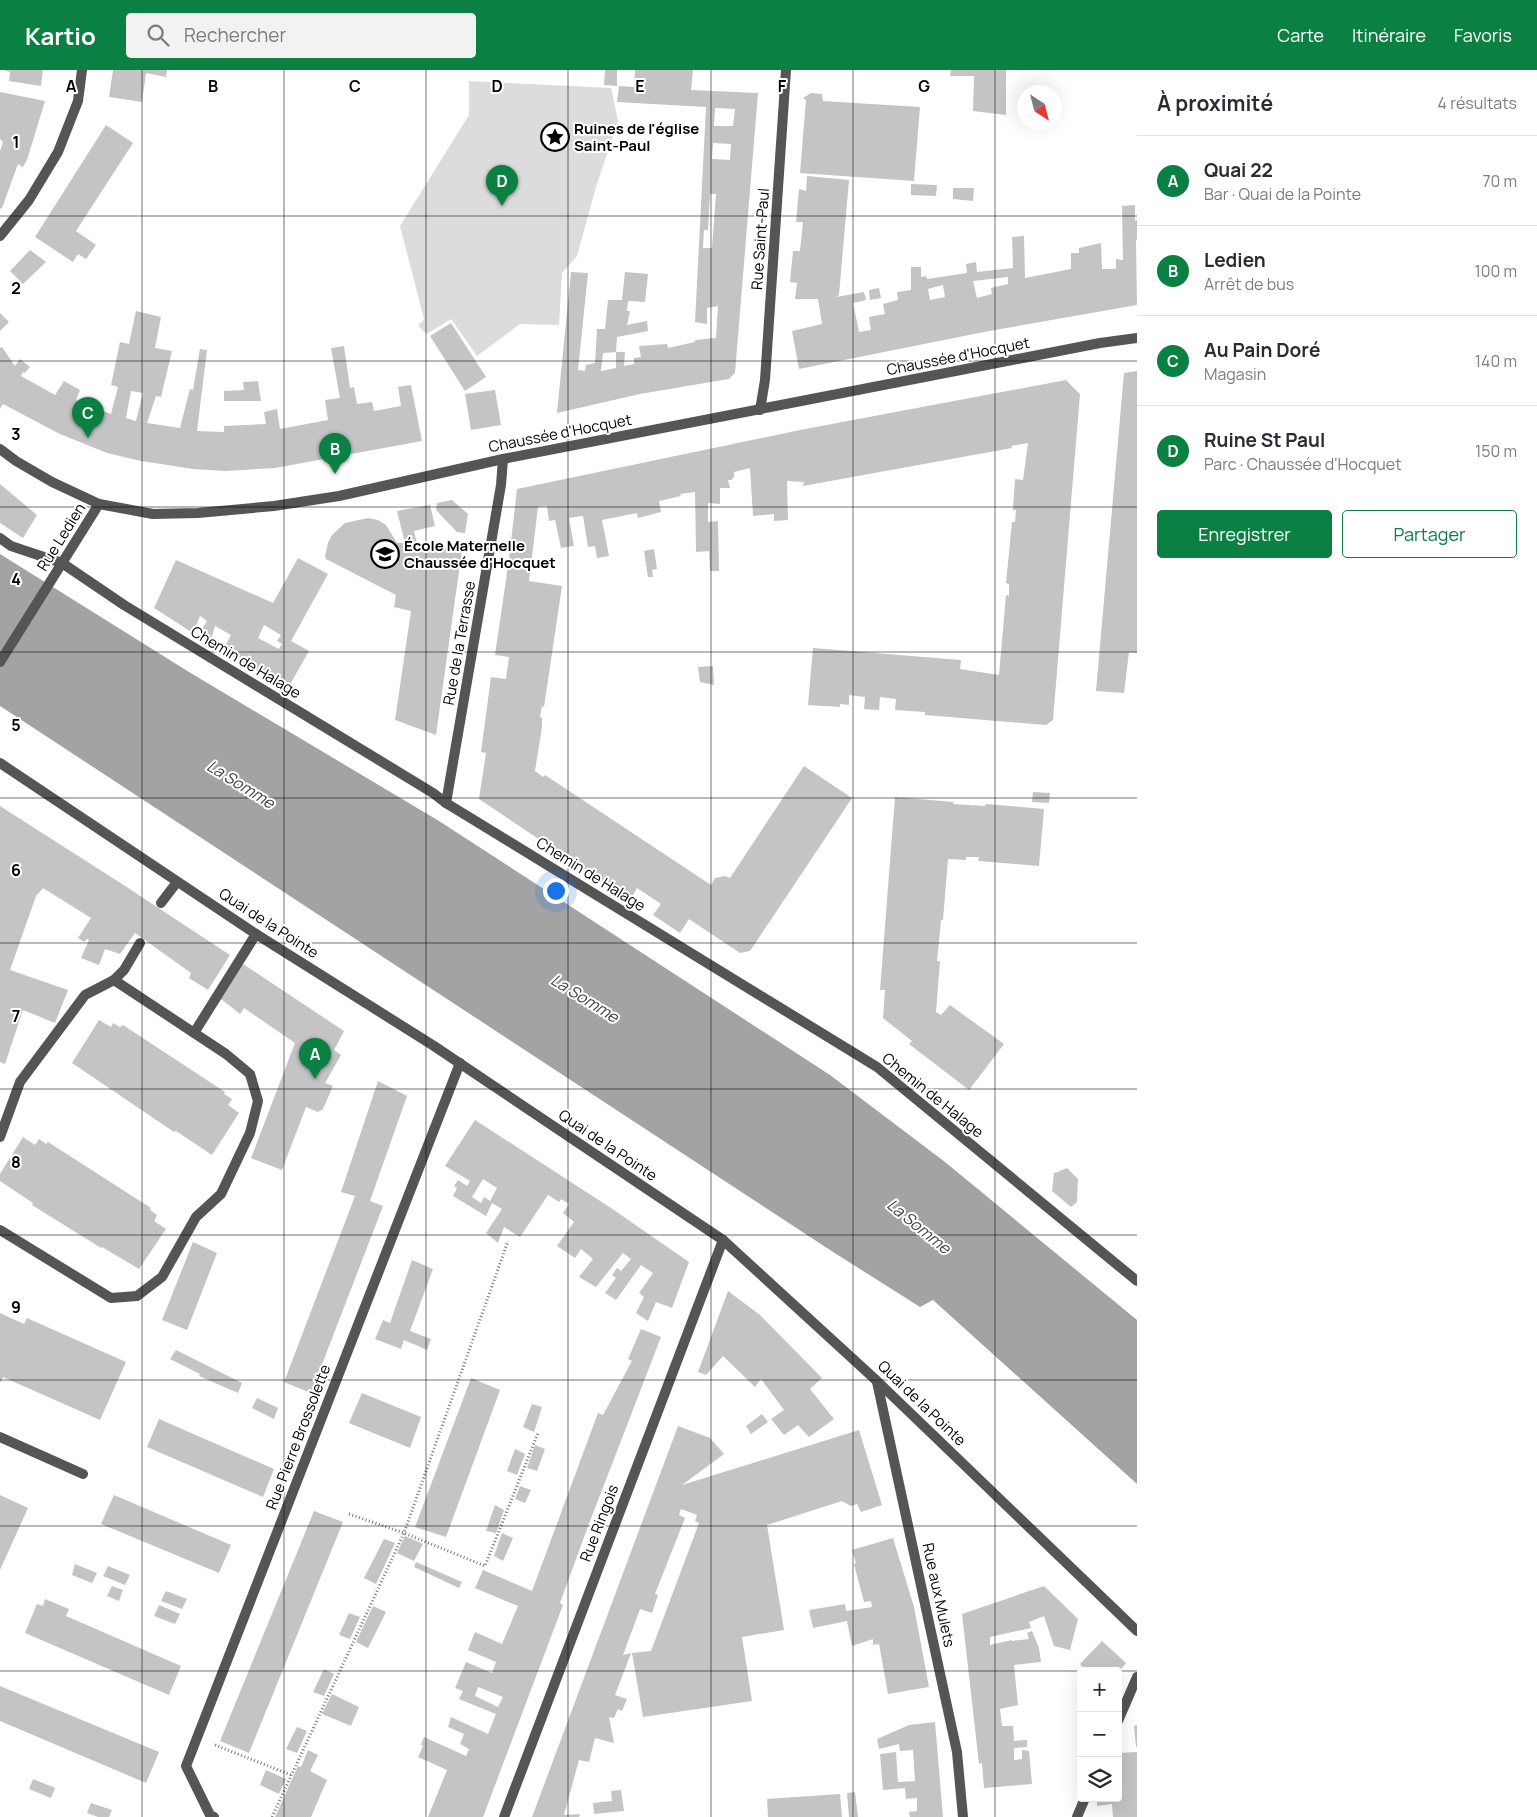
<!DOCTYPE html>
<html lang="fr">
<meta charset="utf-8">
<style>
:root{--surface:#fff;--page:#f2f2f3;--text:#2b2b33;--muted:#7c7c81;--line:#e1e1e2;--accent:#0b8043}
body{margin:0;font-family:Manrope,sans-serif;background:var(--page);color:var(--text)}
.controls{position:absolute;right:15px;bottom:15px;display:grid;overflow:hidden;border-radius:5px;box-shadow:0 5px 20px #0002}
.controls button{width:45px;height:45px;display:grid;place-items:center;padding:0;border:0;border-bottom:1px solid var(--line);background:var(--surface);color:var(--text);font:25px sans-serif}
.compass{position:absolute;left:1017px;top:15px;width:45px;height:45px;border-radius:50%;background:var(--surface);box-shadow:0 5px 20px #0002;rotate:144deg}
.you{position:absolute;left:555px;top:820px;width:18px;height:18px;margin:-12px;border:4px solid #fff;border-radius:50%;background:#1a73e8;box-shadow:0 0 0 8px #1a73e833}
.badge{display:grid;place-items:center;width:32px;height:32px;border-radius:50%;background:var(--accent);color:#fff;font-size:16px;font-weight:700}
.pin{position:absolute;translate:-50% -41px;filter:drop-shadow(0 1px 2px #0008)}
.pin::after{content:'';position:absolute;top:26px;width:18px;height:15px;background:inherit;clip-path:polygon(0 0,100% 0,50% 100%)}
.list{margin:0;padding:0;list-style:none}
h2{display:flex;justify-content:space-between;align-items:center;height:65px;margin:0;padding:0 20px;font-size:21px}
h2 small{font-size:16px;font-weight:400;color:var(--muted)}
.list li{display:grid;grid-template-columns:32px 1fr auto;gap:15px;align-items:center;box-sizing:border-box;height:90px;padding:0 20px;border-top:1px solid var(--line)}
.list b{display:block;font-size:19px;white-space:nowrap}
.list p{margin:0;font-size:16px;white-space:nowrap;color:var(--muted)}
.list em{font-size:16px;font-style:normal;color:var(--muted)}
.actions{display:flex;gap:10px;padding:15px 20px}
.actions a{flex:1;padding:11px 0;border:1px solid var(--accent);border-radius:5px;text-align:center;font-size:18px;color:var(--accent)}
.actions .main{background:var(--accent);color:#fff}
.icon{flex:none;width:28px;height:28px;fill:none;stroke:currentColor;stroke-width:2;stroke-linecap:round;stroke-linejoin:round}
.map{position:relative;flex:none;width:1137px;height:1747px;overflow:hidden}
header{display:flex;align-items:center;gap:30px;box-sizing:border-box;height:70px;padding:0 25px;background:var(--accent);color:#fff}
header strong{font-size:24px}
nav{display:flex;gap:28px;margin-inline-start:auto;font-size:18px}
.search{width:350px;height:45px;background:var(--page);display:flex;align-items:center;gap:12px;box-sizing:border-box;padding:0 18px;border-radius:5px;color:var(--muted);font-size:19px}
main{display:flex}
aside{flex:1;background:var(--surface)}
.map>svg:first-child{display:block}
.green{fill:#dcdcdc}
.water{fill:#a3a3a3}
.building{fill:#c4c4c4;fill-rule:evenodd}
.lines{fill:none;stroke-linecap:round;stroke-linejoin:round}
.path{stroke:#777;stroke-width:3;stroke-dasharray:1 2.5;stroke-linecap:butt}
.service{stroke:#555;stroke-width:10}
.minor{stroke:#555;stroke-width:10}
.grid{fill:none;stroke:#000;stroke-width:1;stroke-opacity:0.55}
.labels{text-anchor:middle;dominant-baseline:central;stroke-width:4;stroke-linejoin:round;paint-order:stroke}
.poi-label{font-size:15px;font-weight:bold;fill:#000;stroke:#fff;text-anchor:start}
.street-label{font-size:15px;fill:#000;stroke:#fff}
.water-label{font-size:16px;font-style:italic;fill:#444;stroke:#fff}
.grid-label{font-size:16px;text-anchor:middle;font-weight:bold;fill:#000;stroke:#fff;stroke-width:4;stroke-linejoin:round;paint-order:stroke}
</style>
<header>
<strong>Kartio</strong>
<div class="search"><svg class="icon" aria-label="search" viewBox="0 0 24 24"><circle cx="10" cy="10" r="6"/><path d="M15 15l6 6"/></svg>Rechercher</div>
<nav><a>Carte</a><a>Itinéraire</a><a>Favoris</a></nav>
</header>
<main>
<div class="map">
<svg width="1137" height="1747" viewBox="0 0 1137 1747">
<rect width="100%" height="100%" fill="#fff"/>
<polygon class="green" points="469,11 611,18 618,51 596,117 577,186 562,203 559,255 520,254 477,286 451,249 427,264 418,256 424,249 400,156 469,45"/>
<polygon class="water" points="0,484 189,602 439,751 830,1005 945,1092 1137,1250 1137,1414 933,1230 920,1237 830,1180 0,636"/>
<g class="building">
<polygon points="4,0 43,0 41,16 9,11 10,2"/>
<polygon points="113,0 167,0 166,7 146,3 142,32 109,27"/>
<polygon points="605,0 617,0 617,16 604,15"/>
<path d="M635,0H693L691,20L758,23L735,303L729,309L640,324L557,343L571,202L588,203L578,300L585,301L586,295L595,293L597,259H605L608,230H622L625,202L648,204L645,232L628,231L627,241H630L627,255L647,251L648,261L617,267L616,282L603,283L601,301L616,298V282H625L624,296L634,294V288L641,287L639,276L667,274L668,278L695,272V270L716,268L718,236L707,238V254L695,252L706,37L617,32L619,16L634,17ZM715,38L735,39L733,56H714ZM713,73L731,74L730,90L712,89ZM710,124H716L712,178H703L704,160H708Z"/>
<polygon points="951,0 1006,0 1006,45 973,41 974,6 950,6"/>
<polygon points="0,22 45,31 27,90 23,97 18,94 2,138 0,139 0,81 3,72 0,69"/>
<polygon points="811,23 822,24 823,31 920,37 914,111 800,103 806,30 803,28"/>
<polygon points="106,55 133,73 76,161 96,175 86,189 78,184 73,192 35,167"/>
<path d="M807,106L849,110L839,225L836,227L864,222L866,230L853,233L859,262L871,260L869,247L885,244L883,234L898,230L897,222L911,220V197H921V207L926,206L927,209L967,203L966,194L976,192L977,202L1013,198L1012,167L1024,166L1025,208L1071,199V183H1079V178L1101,173L1102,199H1116V189L1123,190L1122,136L1135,135V151L1137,150V170L1136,169L1137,235L984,262L799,299L792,261L822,254L818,229H795L797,213L790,212L793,181H800L803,152H796L799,119L806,121ZM1008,207V214L991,218L992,224L977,228L973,211ZM943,215L945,227L930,230L928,219Z"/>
<polygon points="911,114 937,115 936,126 911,125"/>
<polygon points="953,118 974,118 973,131 953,129"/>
<polygon points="30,180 46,192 23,214 10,201"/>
<polygon points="879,218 881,228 870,230 869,220"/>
<path d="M136,241L161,247L155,278L172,281L161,327L156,326L147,353L180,358L190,319L193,320L200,279L207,280L197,361L224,362V356L266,354L264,342L277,339L280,359L328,350L325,330L340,328L331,278L344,276L350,318L354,317L357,334L372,332L374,341L401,336L398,317L411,315L422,371L275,398L225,401L193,399L141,391L107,383L60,364L3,334L0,339V278L2,277L15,296L20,289L30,297L25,303L23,302L21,306L55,325L64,311L80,320L76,330L111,344L118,317L111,315L120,272L129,274ZM131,321L143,323L136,351L126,348Z"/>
<polygon points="0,243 9,252 0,261"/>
<polygon points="451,253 486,307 465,321 430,266"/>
<polygon points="1137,301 1137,583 1129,582 1124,623 1096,621 1124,303"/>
<polygon points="1066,310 1080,324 1053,650 1046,655 925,645 925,642 895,640 896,629 880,627 879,640 864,639 865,627 849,625 849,635 840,634 840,637 808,635 813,578 961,590 960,599 999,605 1006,525 1009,526 1009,514 1006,513 1012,452 1015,452 1016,440 1013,440 1015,409 1023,410 1028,373 1011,376 1012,378 803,416 804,412 787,411 788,450 774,451 774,444 753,446 750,398 734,402 734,407 731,410 728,410 730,418 720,418 720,434 708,433 708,452 718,451 719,501 710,501 709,481 696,482 695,422 680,424 681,426 659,431 661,442 638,448 637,443 602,450 609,486 597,488 595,476 588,477 583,446 569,448 574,476 561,478 555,450 549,451 547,436 538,437 529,511 562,516 544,637 542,636 540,647 542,648 542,657 535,701 543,707 545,705 711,815 715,808 725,806 730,808 804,696 852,728 750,881 740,883 689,849 680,863 653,845 661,834 637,818 630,830 479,729 486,683 481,682 491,607 506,609 509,587 495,585 509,489 517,419 800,360"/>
<polygon points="258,311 261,331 224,331 224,321 244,320 243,312"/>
<polygon points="495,320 501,355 471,360 465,324"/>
<polygon points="0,414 37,445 23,468 0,453"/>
<polygon points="452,430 468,444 465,463 457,462 436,440 437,433"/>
<polygon points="430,435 435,456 414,461 417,474 462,480 436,665 395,650 411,541 394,537 396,525 326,489 325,486 328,473 332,465 345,453 368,448 378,450 386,455 397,473 405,473 397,441"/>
<polygon points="654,479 657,499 652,500 653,507 648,507 644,481"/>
<path d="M298,488L328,504L291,571L309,581L287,620L218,577L220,573L225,576L231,565L215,556L210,573L198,565L207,551L200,546L193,563L154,538L176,490L273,533ZM264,555L281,565L277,571L282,574L279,579L258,568Z"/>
<polygon points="713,596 714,615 700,612 698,597"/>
<polygon points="1033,722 1050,723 1049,733 1032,732"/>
<polygon points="895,727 954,732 953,734 985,736 986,734 1044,739 1039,796 978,791 979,787 966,787 966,790 948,789 943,850 941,850 937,891 940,891 936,942 941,945 950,935 1004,974 969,1020 909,974 912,971 883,948 885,920 880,920"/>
<polygon points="0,736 122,814 230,885 208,920 189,908 191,903 135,863 120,884 105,879 99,895 81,888 89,870 87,869 84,872 78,868 91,848 43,818 36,826 10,900 68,920 55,953 23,940 5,994 0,992"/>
<polygon points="243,894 344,961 334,980 341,985 325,1013 333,1016 323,1039 318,1042 306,1037 282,1100 251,1088 295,973 244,938 240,944 221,929"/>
<polygon points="99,950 111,957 113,953 120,957 123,955 225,1022 224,1024 232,1029 228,1035 239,1043 212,1085 176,1061 174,1062 72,993"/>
<polygon points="378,1011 407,1026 370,1131 383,1136 311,1323 284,1312 355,1126 341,1122"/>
<path d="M475,1050L611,1138L689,1192L672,1238L656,1232L648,1251L636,1243L644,1227L639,1223L653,1203L641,1195L616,1230L605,1223L616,1208L612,1205L617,1198L621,1201L631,1189L623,1183L596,1217L579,1207L593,1189L581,1179L575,1188L557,1176L574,1152L563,1143L569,1134L561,1129L559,1132L548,1125L520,1167L504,1157L498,1173L486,1163L502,1139L492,1133L486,1146L453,1126L457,1118L454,1116L458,1110L467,1116L470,1111L445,1096ZM483,1109L497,1118L490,1131L484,1127L481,1133L472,1127Z"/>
<polygon points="23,1067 35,1075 39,1069 46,1074 48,1072 151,1138 150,1140 157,1145 154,1151 166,1159 139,1199 102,1177 101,1178 32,1135 33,1133 0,1111 0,1104"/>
<polygon points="1067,1098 1078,1109 1077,1132 1071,1137 1052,1121 1054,1102 1055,1103"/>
<polygon points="193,1172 217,1183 187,1260 162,1250"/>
<polygon points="412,1190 433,1199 410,1261 431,1269 427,1280 404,1270 401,1279 375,1269 383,1250 390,1253"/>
<polygon points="728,1221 760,1245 822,1308 810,1319 834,1349 809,1367 798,1355 784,1365 771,1349 784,1340 761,1309 755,1317 723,1286 706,1305 698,1302"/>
<polygon points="0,1243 24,1254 27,1248 126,1292 100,1350 3,1307 0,1313"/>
<path d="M641,1259L661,1267L587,1459L560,1533L563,1535L483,1747H428L447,1700L418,1687L423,1676L421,1675L424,1667L466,1686L469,1679L460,1674L464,1664L448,1657L451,1647L488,1664L496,1644L459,1629L463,1621L455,1618L466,1592L492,1603L496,1592L468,1580L475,1562L502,1574L518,1536L475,1518L483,1500L532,1521L598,1343L603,1345L632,1291L628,1289ZM478,1617L503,1627L498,1637L475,1626Z"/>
<polygon points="176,1280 242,1313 238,1323 199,1306 200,1304 170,1289"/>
<polygon points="471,1308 500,1320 446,1467 415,1457"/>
<polygon points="362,1323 421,1347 410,1378 349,1353"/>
<polygon points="257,1328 278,1338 274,1349 252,1338"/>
<polygon points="532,1334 542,1337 534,1362 523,1357"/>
<polygon points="762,1344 768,1352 751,1364 746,1356"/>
<polygon points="159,1349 274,1399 263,1427 147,1377"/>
<polygon points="678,1356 710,1368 724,1384 682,1415 859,1360 882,1435 861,1442 857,1434 851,1436 842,1431 767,1455 784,1560 742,1567 752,1631 643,1647 632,1583 651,1581 699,1453 695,1451 697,1445 681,1439 679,1445 685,1448 655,1524 658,1525 652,1543 640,1539 623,1585 631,1583 615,1625 627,1629 622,1641 618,1639 614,1648 609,1647 614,1673 595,1668 589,1692 579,1690 564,1745 580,1744 579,1747 532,1747"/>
<polygon points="535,1375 545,1379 537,1401 527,1398"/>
<polygon points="515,1379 525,1384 517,1405 507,1401"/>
<polygon points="520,1416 531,1420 525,1433 515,1429"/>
<polygon points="0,1425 28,1438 0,1500"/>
<polygon points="114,1425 231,1475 219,1503 101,1454"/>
<polygon points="495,1435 504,1440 496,1463 486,1461"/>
<polygon points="314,1441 343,1452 249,1683 220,1671"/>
<polygon points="502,1463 513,1468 503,1491 494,1486"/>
<polygon points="405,1466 423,1474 414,1491 397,1483"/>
<polygon points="893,1468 914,1537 929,1617 888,1624 879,1574 873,1575 873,1569 852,1576 847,1551 813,1558 809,1540 845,1534 846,1541 872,1537 871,1531 864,1532 854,1494 856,1493 852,1480"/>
<polygon points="384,1469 395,1473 376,1514 364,1508"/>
<polygon points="416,1492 462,1512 459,1518 414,1497"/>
<polygon points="75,1494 97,1503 92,1513 72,1505"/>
<polygon points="108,1496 130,1505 125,1515 103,1506"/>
<polygon points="112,1516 123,1520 119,1531 107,1526"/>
<polygon points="1044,1516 1078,1549 1070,1580 1054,1576 1044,1546 1029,1552 1031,1558 990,1567 990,1575 1012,1570 1012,1571 1029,1569 1027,1563 1032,1561 1039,1578 1041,1592 1014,1595 1018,1635 1000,1639 1002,1656 1013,1656 1014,1671 1027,1670 1027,1677 1014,1678 1014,1690 1022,1689 1022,1680 1029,1681 1032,1714 984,1718 982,1693 979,1694 962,1544"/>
<polygon points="166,1521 187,1529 182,1539 161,1531"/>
<polygon points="45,1529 69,1539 66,1546 181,1596 169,1625 25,1563 37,1534 43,1536"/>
<polygon points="159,1535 180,1544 175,1554 154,1546"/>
<polygon points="373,1536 386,1542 368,1578 356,1572"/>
<polygon points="349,1543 360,1547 350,1569 339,1565"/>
<polygon points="1102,1571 1126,1593 1118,1603 1118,1601 1086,1601 1080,1594"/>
<polygon points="324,1599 334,1604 324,1626 313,1622"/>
<polygon points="0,1616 159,1682 146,1713 0,1651"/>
<polygon points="332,1624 359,1637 351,1656 322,1644"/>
<polygon points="935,1652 943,1747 910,1747 909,1742 917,1741 917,1728 906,1729 905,1718 883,1720 880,1684 896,1682 898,1712 915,1711 913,1680 900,1681 899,1674 879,1679 877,1669 909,1655"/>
<polygon points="1137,1655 1137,1677 1136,1677 1134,1656"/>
<polygon points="297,1657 307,1661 297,1683 286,1679"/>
<polygon points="308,1680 318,1685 310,1701 327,1710 311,1747 275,1747 298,1696 301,1697"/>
<polygon points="1137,1682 1137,1747 1113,1747 1112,1734 1097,1736 1097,1728 1118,1728 1118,1683"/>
<polygon points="266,1700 286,1709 279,1724 260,1715"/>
<polygon points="33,1709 55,1718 51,1728 29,1719"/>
<polygon points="621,1720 624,1741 594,1744 593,1733 612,1731 611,1721"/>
<polygon points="855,1722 858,1747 849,1747 847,1723"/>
<polygon points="840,1724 842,1747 768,1747 767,1729"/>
<polygon points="91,1733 112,1740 109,1747 98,1747 87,1743"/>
</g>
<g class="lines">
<g class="path">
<polyline points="349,1444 404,1463 485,1496 538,1363"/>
<polyline points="215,1675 291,1705"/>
<polyline points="272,1747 404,1463 508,1171"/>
</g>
<g class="service">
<polyline points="0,468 11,476 62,493"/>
<polyline points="161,833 177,812"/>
<polyline points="194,963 256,864"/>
<polyline points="0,1067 20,1012 85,925 114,910 124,900 140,873"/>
<polyline points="0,1160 111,1228 137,1226 162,1207 196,1147 221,1124 250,1063 258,1031 250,1004 226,984 114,910"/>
<polyline points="0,1367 83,1404"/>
<polyline points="1118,1651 1137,1607"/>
<polyline points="1077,1747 1085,1728"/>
</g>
<g class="minor">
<polyline points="0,166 29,130 58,82 78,31 82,0"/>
<polyline points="760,340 765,310 786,0"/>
<polyline points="0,379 16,391 52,412 99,434 153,444 198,443 274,436 339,426 503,389 1100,273 1137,268"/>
<polyline points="62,493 124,535 433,723 446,733 877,997 1137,1211"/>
<polyline points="0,592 99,434"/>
<polyline points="0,693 256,864 434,976 723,1170 877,1311 1137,1561"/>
<polyline points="446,733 501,415 503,389"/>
<polyline points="877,1312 957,1682 963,1747"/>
<polyline points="214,1747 210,1745 186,1696 460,993"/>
<polyline points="504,1747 723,1170"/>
</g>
</g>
<path class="grid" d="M142,0V1747M284,0V1747M426,0V1747M568,0V1747M711,0V1747M853,0V1747M995,0V1747M0,146H1137M0,291H1137M0,437H1137M0,582H1137M0,728H1137M0,873H1137M0,1019H1137M0,1165H1137M0,1310H1137M0,1456H1137M0,1601H1081M1118,1601H1137"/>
<defs>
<symbol id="sight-ring" viewBox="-11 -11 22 22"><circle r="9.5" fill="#fff" stroke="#000" stroke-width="1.5"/><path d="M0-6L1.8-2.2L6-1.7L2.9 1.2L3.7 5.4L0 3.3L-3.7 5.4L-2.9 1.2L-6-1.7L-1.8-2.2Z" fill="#000"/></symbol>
<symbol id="school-ring" viewBox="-11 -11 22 22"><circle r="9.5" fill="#fff" stroke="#000" stroke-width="1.5"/><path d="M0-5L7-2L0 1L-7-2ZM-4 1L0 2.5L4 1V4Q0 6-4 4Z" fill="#000"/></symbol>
</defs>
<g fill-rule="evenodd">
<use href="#sight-ring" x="539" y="51" width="32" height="32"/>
<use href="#school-ring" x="369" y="468" width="32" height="32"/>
</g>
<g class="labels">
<g class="poi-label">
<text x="574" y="58">Ruines de l'église<tspan x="574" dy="17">Saint-Paul</tspan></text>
<text x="404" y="475">École Maternelle<tspan x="404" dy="17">Chaussée d'Hocquet</tspan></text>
</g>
<g class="street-label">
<text transform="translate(760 169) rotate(-86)">Rue Saint-Paul</text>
<text transform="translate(958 286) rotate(-11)">Chaussée d'Hocquet</text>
<text transform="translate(560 363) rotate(-11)">Chaussée d'Hocquet</text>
<text transform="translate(61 467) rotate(-58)">Rue Ledien</text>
<text transform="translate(459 573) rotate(-80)">Rue de la Terrasse</text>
<text transform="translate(246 592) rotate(31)">Chemin de Halage</text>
<text transform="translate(591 804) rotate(32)">Chemin de Halage</text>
<text transform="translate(269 853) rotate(33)">Quai de la Pointe</text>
<text transform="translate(933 1025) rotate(39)">Chemin de Halage</text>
<text transform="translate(608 1075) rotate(34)">Quai de la Pointe</text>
<text transform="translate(922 1333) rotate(44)">Quai de la Pointe</text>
<text transform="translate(298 1367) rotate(-69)">Rue Pierre Brossolette</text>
<text transform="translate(599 1453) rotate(-69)">Rue Ringois</text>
<text transform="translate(939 1525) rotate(78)">Rue aux Mulets</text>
</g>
<g class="water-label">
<text transform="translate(241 714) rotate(32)">La Somme</text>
<text transform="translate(585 928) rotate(32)">La Somme</text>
<text transform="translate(919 1156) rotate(39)">La Somme</text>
</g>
</g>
<g class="grid-label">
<text x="71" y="22">A</text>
<text x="213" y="22">B</text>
<text x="355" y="22">C</text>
<text x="497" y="22">D</text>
<text x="640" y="22">E</text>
<text x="782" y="22">F</text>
<text x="924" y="22">G</text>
<text x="16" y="78">1</text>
<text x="16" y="224">2</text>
<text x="16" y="370">3</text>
<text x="16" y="515">4</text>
<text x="16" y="661">5</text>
<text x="16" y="806">6</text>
<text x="16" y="952">7</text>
<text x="16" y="1098">8</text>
<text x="16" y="1243">9</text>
</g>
</svg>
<div class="controls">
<button>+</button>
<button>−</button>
<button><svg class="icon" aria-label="layers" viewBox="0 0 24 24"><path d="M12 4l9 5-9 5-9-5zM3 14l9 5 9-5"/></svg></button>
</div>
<svg class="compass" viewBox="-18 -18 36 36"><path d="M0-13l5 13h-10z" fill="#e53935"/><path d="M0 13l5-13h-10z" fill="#7c7c81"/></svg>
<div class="you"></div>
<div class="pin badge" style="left:315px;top:1009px">A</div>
<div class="pin badge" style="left:335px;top:404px">B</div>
<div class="pin badge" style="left:88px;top:368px">C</div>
<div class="pin badge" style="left:502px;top:136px">D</div>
</div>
<aside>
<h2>À proximité<small>4 résultats</small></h2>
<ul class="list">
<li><span class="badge">A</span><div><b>Quai 22</b><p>Bar · Quai de la Pointe</p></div><em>70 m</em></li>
<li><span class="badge">B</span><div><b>Ledien</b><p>Arrêt de bus</p></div><em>100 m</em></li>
<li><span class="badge">C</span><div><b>Au Pain Doré</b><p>Magasin</p></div><em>140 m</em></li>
<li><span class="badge">D</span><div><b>Ruine St Paul</b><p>Parc · Chaussée d'Hocquet</p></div><em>150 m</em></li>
</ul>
<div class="actions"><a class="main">Enregistrer</a><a>Partager</a></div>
</aside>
</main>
